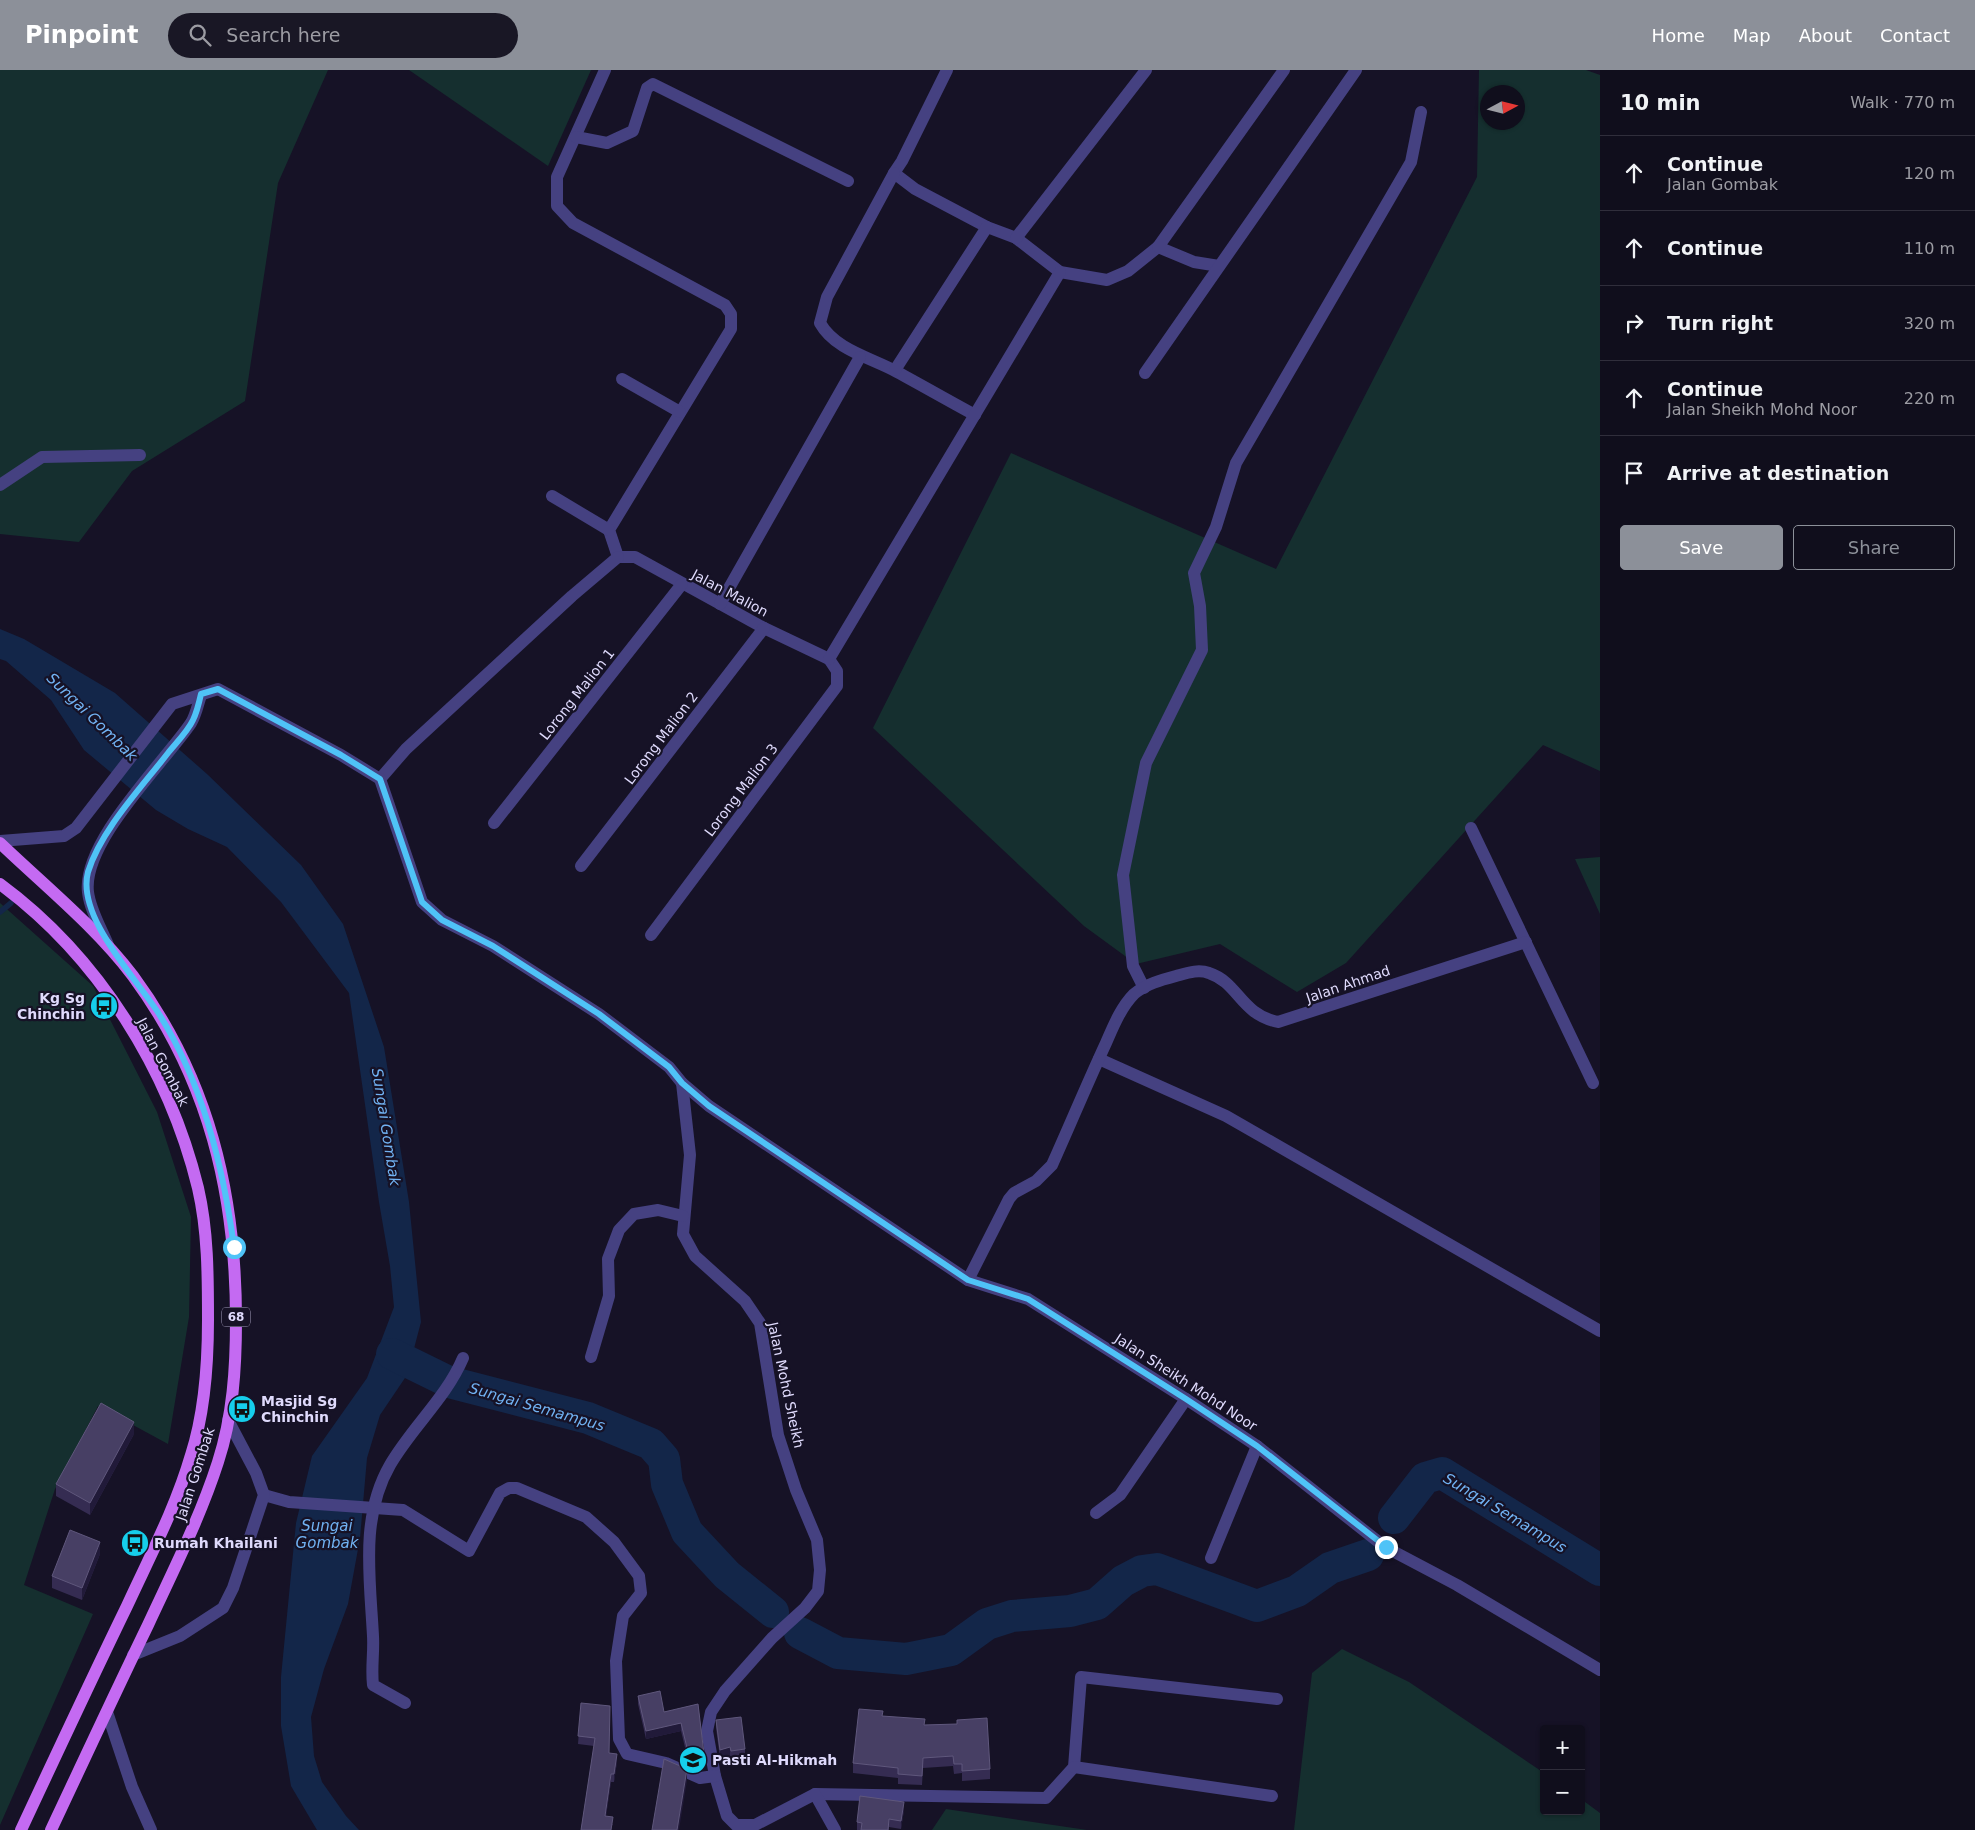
<!DOCTYPE html>
<meta charset="utf-8">
<style>
:root{--surface:#100e1c;--page:#191725;--text:#f1f3f6;--muted:#9c9ca3;--line:#302e3b;--accent:#8c9099}
body{margin:0;font-family:"DejaVu Sans",sans-serif;background:var(--page);color:var(--text)}
.controls{position:absolute;right:15px;bottom:15px;display:grid;overflow:hidden;border-radius:5px;box-shadow:0 1px 4px #0004}
.controls button{width:45px;height:45px;display:grid;place-items:center;padding:0;border:0;border-bottom:1px solid var(--line);background:var(--surface);color:var(--text);font:25px sans-serif}
.compass{position:absolute;left:1480px;top:15px;width:45px;height:45px;border-radius:50%;background:var(--surface);box-shadow:0 1px 4px #0004;rotate:83deg}
.stop{position:absolute;width:15px;height:15px;margin:-11px;border:4px solid #4fc3f7;border-radius:50%;background:#fff}
.stop.end{background:#4fc3f7;border-color:#fff;box-shadow:0 1px 5px #0008}
.list{margin:0;padding:0;list-style:none}
h2{display:flex;justify-content:space-between;align-items:center;height:65px;margin:0;padding:0 20px;font-size:21px}
h2 small{font-size:16px;font-weight:400;color:var(--muted)}
.list li{display:grid;grid-template-columns:32px 1fr auto;gap:15px;align-items:center;box-sizing:border-box;height:75px;padding:0 20px;border-top:1px solid var(--line)}
.list b{display:block;font-size:19px;white-space:nowrap}
.list p{margin:0;font-size:16px;white-space:nowrap;color:var(--muted)}
.list em{font-size:16px;font-style:normal;color:var(--muted)}
.actions{display:flex;gap:10px;padding:15px 20px}
.actions a{flex:1;padding:11px 0;border:1px solid var(--accent);border-radius:5px;text-align:center;font-size:18px;color:var(--accent)}
.actions .main{background:var(--accent);color:#fff}
.icon{flex:none;width:28px;height:28px;fill:none;stroke:currentColor;stroke-width:2;stroke-linecap:round;stroke-linejoin:round}
.map{position:relative;flex:none;width:1600px;height:1760px;overflow:hidden}
header{display:flex;align-items:center;gap:30px;box-sizing:border-box;height:70px;padding:0 25px;background:var(--accent);color:#fff}
header strong{font-size:24px}
nav{display:flex;gap:28px;margin-inline-start:auto;font-size:18px}
.search{width:350px;height:45px;background:var(--page);display:flex;align-items:center;gap:12px;box-sizing:border-box;padding:0 18px;border-radius:28px;color:var(--muted);font-size:19px}
main{display:flex}
aside{flex:1;background:var(--surface)}
.map>svg:first-child{display:block}
.green{fill:#152f2f;fill-rule:evenodd}
.water{fill:#132649}
.lines{fill:none;stroke-linecap:round;stroke-linejoin:round}
.stream{stroke:#132649;stroke-width:5.5}
.river{stroke:#132649;stroke-width:32}
.minor{stroke:#454181;stroke-width:12}
.major{stroke:#c46af2;stroke-width:12}
.wall{fill:#352c52}
.shaded-wall{fill:#211a39}
.building{fill:#473f64;stroke:#5f577c}
.route{stroke:#4fc3f7;stroke-width:6}
.labels{text-anchor:middle;dominant-baseline:central;stroke-width:4.5;stroke-linejoin:round;paint-order:stroke}
.shield{fill:#161226;stroke:#a39ebc;stroke-width:1}
.shield-label{font-size:12px;font-weight:bold;fill:#dfdafc}
.street-label{font-size:14px;fill:#dfdafc;stroke:#161226}
.poi-label{font-size:14px;font-weight:bold;fill:#dfdafc;stroke:#161226;text-anchor:start}
.water-label{font-size:15px;font-style:italic;fill:#71b2f3;stroke:#161226}
</style>
<header>
<strong>Pinpoint</strong>
<div class="search"><svg class="icon" aria-label="search" viewBox="0 0 24 24"><circle cx="10" cy="10" r="6"/><path d="M15 15l6 6"/></svg>Search here</div>
<nav><a>Home</a><a>Map</a><a>About</a><a>Contact</a></nav>
</header>
<main>
<div class="map">
<svg width="1600" height="1760" viewBox="0 0 1600 1760">
<rect width="100%" height="100%" fill="#161226"/>
<g class="green">
<polygon points="0,0 328,0 278,113 245,331 132,401 79,472 0,464"/>
<polygon points="409,0 591,0 548,96"/>
<path d="M1479,0H1586L1600,5V701L1543,675L1346,893L1297,922L1220,874L1136,894L1084,856L873,658L1011,383L1276,499L1477,107ZM1488,22H1518V52H1488Z"/>
<polygon points="1600,787 1600,844 1575,789"/>
<polygon points="0,833 93,916 157,1042 191,1147 189,1247 168,1374 98,1336 55,1419 24,1515 93,1544 0,1755"/>
<polygon points="1342,1579 1409,1612 1544,1703 1544,1741 1581,1741 1581,1729 1600,1743 1600,1760 1294,1760 1312,1603"/>
<polygon points="946,1739 1087,1760 932,1760"/>
</g>
<polygon class="water" points="0,559 24,569 115,623 207,704 301,795 343,854 384,977 409,1132 421,1252 407,1305 380,1345 367,1388 360,1468 348,1534 324,1599 311,1647 314,1686 322,1712 346,1746 359,1760 317,1760 291,1716 281,1656 281,1607 296,1453 312,1386 367,1308 394,1237 390,1196 379,1132 349,923 281,832 227,777 188,759 156,740 84,680 51,630 6,591 0,589"/>
<g class="lines">
<polyline class="stream" points="0,842 11,833"/>
<g class="river">
<polyline points="392,1284 449,1312 588,1348 651,1374 664,1389 667,1414 687,1462 727,1505 773,1542"/>
<polyline points="1394,1448 1425,1408 1442,1403 1600,1500"/>
<polyline points="800,1563 838,1583 906,1589 951,1580 987,1554 1012,1546 1070,1541 1097,1534 1123,1511 1142,1501 1157,1499 1257,1536 1297,1521 1330,1498 1368,1485"/>
</g>
<g class="minor">
<polyline points="605,0 557,107 557,136 573,153 725,235 731,244 731,259 609,460 618,487"/>
<polyline points="947,0 902,91 894,103 915,119 987,157 1016,168 1060,202 1107,210 1128,201 1158,177"/>
<polyline points="576,67 607,73 633,61 647,18 653,14 848,111"/>
<path d="M894,103L827,227L820,253C835,280 872,288 897,302C923,316 949,331 975,345"/>
<polyline points="1016,168 1146,0"/>
<polyline points="1219,196 1194,192 1158,177 1284,0"/>
<polyline points="895,300 987,157"/>
<polyline points="1145,303 1356,0"/>
<polyline points="622,309 680,342"/>
<polyline points="0,415 42,387 140,385"/>
<polyline points="552,426 609,460"/>
<polyline points="618,487 635,487 764,558 829,589 837,601 837,616 651,865"/>
<polyline points="720,534 860,287"/>
<polyline points="829,589 1060,202"/>
<polyline points="380,709 406,679 572,526 618,487"/>
<polyline points="494,753 682,514"/>
<polyline points="1471,758 1593,1013"/>
<polyline points="0,771 64,766 76,758 172,634 218,619 341,685 380,709 422,832 442,850 493,876 599,944 669,997 682,1013 709,1036 968,1210 1028,1229 1186,1329 1257,1376 1385,1477 1457,1515 1600,1600"/>
<polyline points="581,796 764,558"/>
<path d="M108,875C101,858 90,840 88,822C82,772 163,694 191,653C196,645 198,634 201,625"/>
<polyline points="1144,918 1133,896 1123,805 1146,693 1202,580 1200,536 1194,503 1216,457 1236,393 1411,92 1421,42"/>
<polyline points="1099,989 1226,1046 1600,1261"/>
<polyline points="682,1013 690,1085 683,1164 695,1186 745,1231 760,1253 778,1365 796,1420 817,1470 820,1500 818,1521 805,1538 772,1568 725,1621 711,1642 707,1661 715,1706 727,1746 736,1755 755,1755 815,1724 1046,1728 1074,1697 1081,1607 1277,1629"/>
<path d="M968,1210L1009,1129L1014,1123L1036,1111L1052,1095C1070,1055 1087,1014 1106,973C1113,957 1121,937 1134,924C1146,914 1161,910 1176,906C1187,903 1198,899 1209,903C1239,913 1240,944 1278,952L1526,872"/>
<polyline points="591,1287 609,1226 608,1189 619,1160 634,1144 658,1140 683,1146"/>
<polyline points="264,1425 289,1432 403,1440 469,1481 500,1423 509,1418 517,1418 586,1447 614,1472 639,1506 641,1523 623,1546 616,1591 619,1669 627,1684 666,1693 700,1708 715,1706"/>
<polyline points="1096,1443 1120,1425 1186,1329"/>
<polyline points="1211,1488 1257,1376"/>
<polyline points="133,1585 180,1566 223,1538 233,1518 264,1425 256,1403 228,1350"/>
<path d="M405,1633L373,1615C371,1598 374,1583 373,1566C370,1508 360,1447 390,1395C412,1357 446,1328 463,1288"/>
<polyline points="107,1642 132,1717 151,1760"/>
<polyline points="1074,1697 1272,1726"/>
<polyline points="815,1724 835,1760"/>
</g>
<g class="major">
<path d="M0,773C45,816 95,856 133,906C209,1009 236,1124 236,1250C236,1298 233,1346 218,1392C200,1448 173,1501 148,1555C115,1623 83,1692 51,1760"/>
<path d="M0,814C99,887 169,1000 198,1118C208,1161 208,1206 208,1250C208,1295 205,1342 191,1385C176,1437 150,1486 127,1536C91,1610 56,1685 21,1760"/>
</g>
</g>
<g class="wall">
<polygon points="134,1364 90,1445 56,1426 56,1414"/>
<polygon points="100,1484 82,1530 52,1518 52,1506"/>
<polygon points="638,1626 664,1642 698,1634 704,1684 704,1692 689,1694 681,1661 646,1669 638,1634"/>
<polygon points="581,1633 609,1683 617,1692 614,1712 611,1712 606,1746 613,1755 581,1760 594,1676 578,1674"/>
<polygon points="883,1646 925,1655 990,1699 990,1709 962,1711 962,1703 954,1704 953,1696 923,1698 922,1715 898,1714 898,1708 853,1703 853,1693"/>
<polygon points="716,1650 745,1679 745,1687 731,1689 730,1686 720,1688 716,1658"/>
<polygon points="904,1740 901,1759 889,1757 889,1760 857,1760 857,1752"/>
</g>
<g class="shaded-wall">
<polygon points="134,1352 134,1364 90,1445 90,1433"/>
<polygon points="100,1472 100,1484 82,1530 82,1518"/>
<polygon points="681,1653 681,1661 646,1669 646,1661"/>
<polygon points="730,1677 730,1686 720,1688 720,1680"/>
<polygon points="617,1684 617,1692 614,1712 614,1704"/>
<polygon points="687,1699 687,1711 679,1760 677,1760"/>
<polygon points="611,1704 611,1712 605,1754 605,1746"/>
<polygon points="904,1732 904,1740 901,1759 901,1751"/>
</g>
<g class="building">
<polygon points="101,1333 134,1352 90,1433 56,1414"/>
<polygon points="70,1460 100,1472 82,1518 52,1506"/>
<polygon points="660,1621 664,1642 698,1634 704,1684 689,1686 681,1653 646,1661 638,1626"/>
<polygon points="581,1633 610,1636 609,1683 617,1684 614,1704 611,1704 605,1746 613,1747 611,1760 581,1760 595,1668 578,1666"/>
<polygon points="859,1639 883,1641 882,1646 925,1649 924,1655 957,1654 957,1650 987,1648 990,1699 962,1701 962,1694 954,1694 953,1686 923,1688 922,1706 898,1704 898,1698 853,1693"/>
<polygon points="741,1647 745,1679 731,1681 730,1677 720,1680 716,1650"/>
<polygon points="664,1689 687,1699 677,1760 652,1760"/>
<polygon points="860,1726 904,1732 901,1751 889,1749 888,1760 861,1760 862,1753 857,1752"/>
</g>
<g class="lines">
<path class="route" d="M234,1177C223,1096 203,1014 159,944C137,909 76,847 88,802C101,760 141,718 168,683C176,673 188,661 193,650C197,642 199,633 201,624L218,619L341,685L380,709L422,832L442,850L493,876L599,944L669,997L682,1013L709,1036L968,1210L1028,1229L1186,1329L1257,1376L1386,1477"/>
</g>
<defs>
<symbol id="bus-disc" viewBox="-11 -11 22 22"><circle r="9.5" fill="#16ceeb" stroke="#161226"/><path d="M-5-6H5V4H4V6H2V4H-2V6H-4V4H-5ZM-3.5-4V0h7V-4ZM-3.5 1.2v1.5H-2V1.2ZM2 1.2v1.5H3.5V1.2Z" fill="#111"/></symbol>
<symbol id="school-disc" viewBox="-11 -11 22 22"><circle r="9.5" fill="#16ceeb" stroke="#161226"/><path d="M0-5L7-2L0 1L-7-2ZM-4 1L0 2.5L4 1V4Q0 6-4 4Z" fill="#111"/></symbol>
</defs>
<g fill-rule="evenodd">
<use href="#bus-disc" x="88" y="920" width="32" height="32"/>
<use href="#bus-disc" x="226" y="1323" width="32" height="32"/>
<use href="#bus-disc" x="119" y="1457" width="32" height="32"/>
<use href="#school-disc" x="677" y="1674" width="32" height="32"/>
</g>
<g class="labels">
<rect class="shield" x="222" y="1237.5" width="28" height="19" rx="4"/>
<g class="shield-label">
<text x="236" y="1247">68</text>
</g>
<g class="street-label">
<text transform="translate(730 523) rotate(28)">Jalan Malion</text>
<text transform="translate(577 624) rotate(-52)">Lorong Malion 1</text>
<text transform="translate(661 668) rotate(-53)">Lorong Malion 2</text>
<text transform="translate(741 720) rotate(-53)">Lorong Malion 3</text>
<text transform="translate(1348 914) rotate(-19)">Jalan Ahmad</text>
<text transform="translate(163 992) rotate(63)">Jalan Gombak</text>
<text transform="translate(1186 1312) rotate(33)">Jalan Sheikh Mohd Noor</text>
<text transform="translate(786 1315) rotate(78)">Jalan Mohd Sheikh</text>
<text transform="translate(195 1404) rotate(-72)">Jalan Gombak</text>
</g>
<g class="poi-label">
<text x="85" y="928" text-anchor="end">Kg Sg<tspan x="85" dy="16">Chinchin</tspan></text>
<text x="261" y="1331">Masjid Sg<tspan x="261" dy="16">Chinchin</tspan></text>
<text x="154" y="1473">Rumah Khailani</text>
<text x="712" y="1690">Pasti Al-Hikmah</text>
</g>
<g class="water-label">
<text transform="translate(92 647) rotate(44)">Sungai Gombak</text>
<text transform="translate(386 1057) rotate(81)">Sungai Gombak</text>
<text transform="translate(537 1337) rotate(16)">Sungai Semampus</text>
<text transform="translate(1505 1443) rotate(31)">Sungai Semampus</text>
<text x="327" y="1456">Sungai<tspan x="327" dy="17">Gombak</tspan></text>
</g>
</g>
</svg>
<div class="controls">
<button>+</button>
<button>−</button>
</div>
<svg class="compass" viewBox="-18 -18 36 36"><path d="M0-13l5 13h-10z" fill="#e53935"/><path d="M0 13l5-13h-10z" fill="#9c9ca3"/></svg>
<div class="stop" style="left:234px;top:1177px"></div>
<div class="stop end" style="left:1386px;top:1477px"></div>
</div>
<aside>
<h2>10 min<small>Walk · 770 m</small></h2>
<ul class="list">
<li><svg class="icon" aria-label="ahead" viewBox="0 0 24 24"><path d="M12 20V5M6 11l6-6 6 6"/></svg><div><b>Continue</b><p>Jalan Gombak</p></div><em>120 m</em></li>
<li><svg class="icon" aria-label="ahead" viewBox="0 0 24 24"><path d="M12 20V5M6 11l6-6 6 6"/></svg><div><b>Continue</b></div><em>110 m</em></li>
<li><svg class="icon" aria-label="right" viewBox="0 0 24 24"><path d="M7 20v-9h11M14 6l5 5-5 5"/></svg><div><b>Turn right</b></div><em>320 m</em></li>
<li><svg class="icon" aria-label="ahead" viewBox="0 0 24 24"><path d="M12 20V5M6 11l6-6 6 6"/></svg><div><b>Continue</b><p>Jalan Sheikh Mohd Noor</p></div><em>220 m</em></li>
<li><svg class="icon" aria-label="arrive" viewBox="0 0 24 24"><path d="M6 21V4h12l-3 4 3 4H6"/></svg><div><b>Arrive at destination</b></div></li>
</ul>
<div class="actions"><a class="main">Save</a><a>Share</a></div>
</aside>
</main>
